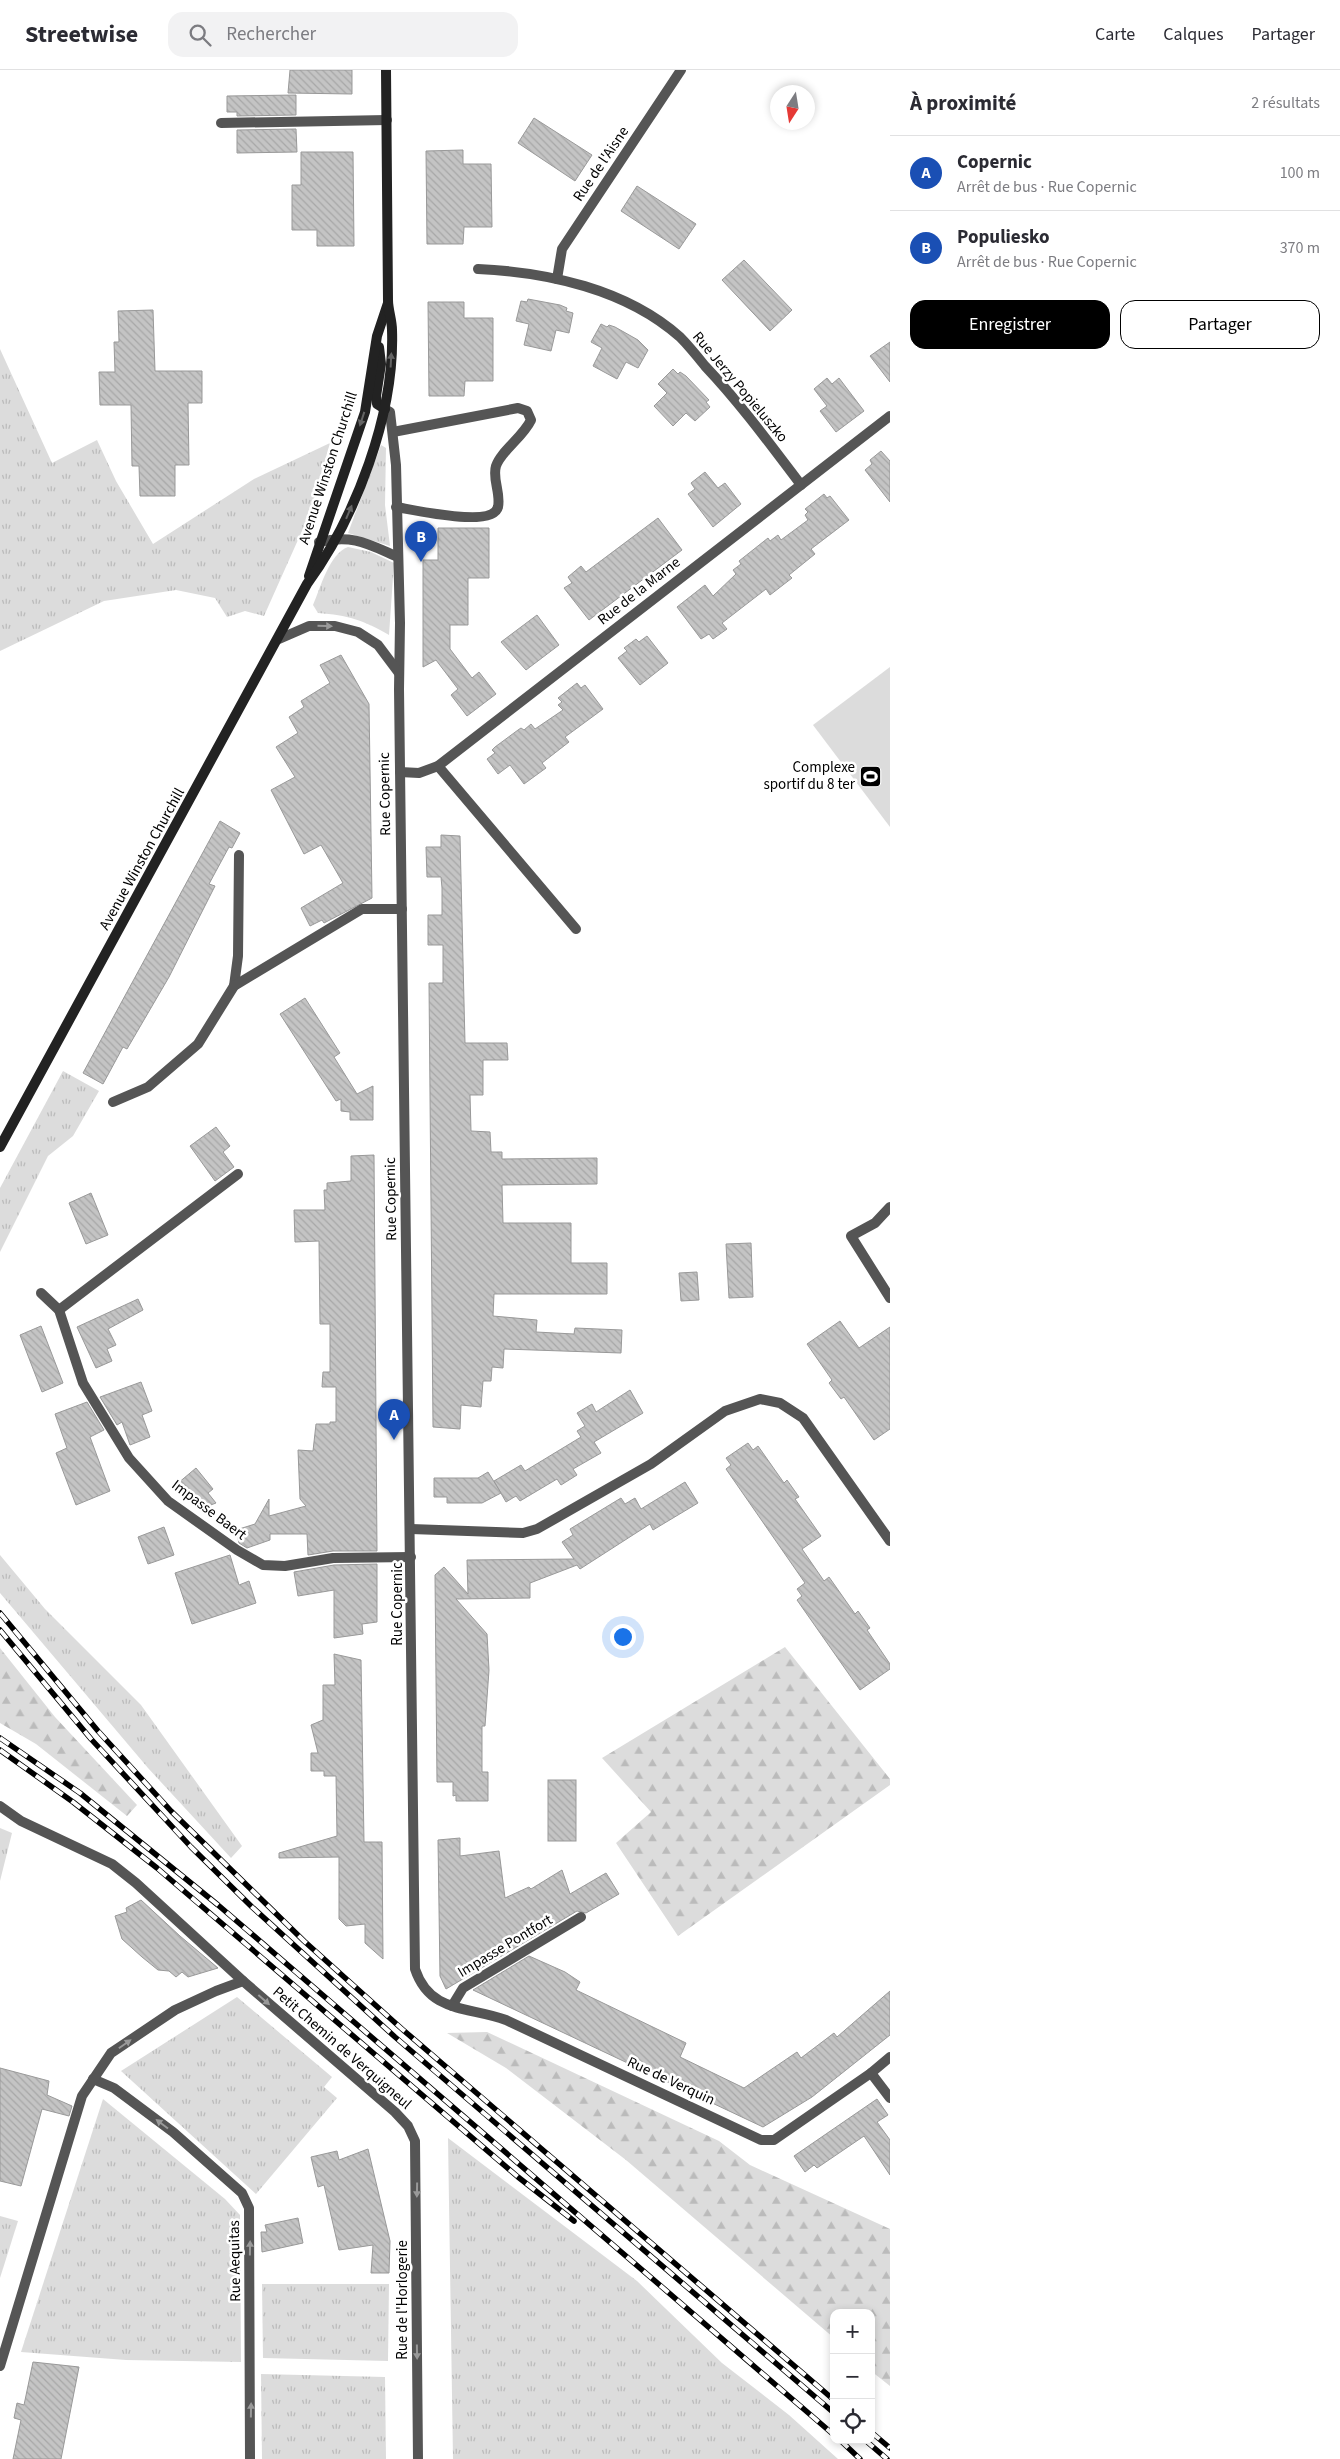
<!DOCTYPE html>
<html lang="fr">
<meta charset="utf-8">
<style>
:root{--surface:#fff;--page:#f2f2f3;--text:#2b2b33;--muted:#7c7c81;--line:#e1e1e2;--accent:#000}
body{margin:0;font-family:"Source Sans 3",sans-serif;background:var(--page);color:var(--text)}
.controls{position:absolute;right:15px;bottom:15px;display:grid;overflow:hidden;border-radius:10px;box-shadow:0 2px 8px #0003}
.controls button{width:45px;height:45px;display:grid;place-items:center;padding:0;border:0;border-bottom:1px solid var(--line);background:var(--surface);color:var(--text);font:25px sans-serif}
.compass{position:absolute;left:770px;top:15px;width:45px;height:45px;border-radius:50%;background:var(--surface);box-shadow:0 2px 8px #0003;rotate:192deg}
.you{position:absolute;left:622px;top:1566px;width:18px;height:18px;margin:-12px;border:4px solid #fff;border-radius:50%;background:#1a73e8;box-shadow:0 0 0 8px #1a73e833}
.badge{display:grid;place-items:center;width:32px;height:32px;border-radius:50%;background:var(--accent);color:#fff;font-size:16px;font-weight:700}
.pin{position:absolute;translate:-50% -41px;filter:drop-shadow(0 1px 2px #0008)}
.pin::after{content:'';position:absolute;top:26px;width:18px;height:15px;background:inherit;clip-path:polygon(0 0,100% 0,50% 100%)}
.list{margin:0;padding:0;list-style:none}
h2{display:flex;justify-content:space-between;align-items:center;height:65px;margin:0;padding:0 20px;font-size:21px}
h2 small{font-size:16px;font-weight:400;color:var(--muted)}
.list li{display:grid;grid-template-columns:32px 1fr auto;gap:15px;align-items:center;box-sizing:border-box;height:75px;padding:0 20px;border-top:1px solid var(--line)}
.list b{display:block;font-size:19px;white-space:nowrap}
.list p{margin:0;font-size:16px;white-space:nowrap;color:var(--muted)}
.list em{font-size:16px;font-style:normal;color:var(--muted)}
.actions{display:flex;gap:10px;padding:15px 20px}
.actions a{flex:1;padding:11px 0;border:1px solid var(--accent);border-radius:15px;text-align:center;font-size:18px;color:var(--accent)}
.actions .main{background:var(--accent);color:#fff}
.icon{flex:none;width:28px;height:28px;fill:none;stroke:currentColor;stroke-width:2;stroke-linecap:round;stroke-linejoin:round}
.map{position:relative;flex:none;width:890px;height:2389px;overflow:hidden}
header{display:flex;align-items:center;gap:30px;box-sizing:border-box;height:70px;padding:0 25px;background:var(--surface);border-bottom:1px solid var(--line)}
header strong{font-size:24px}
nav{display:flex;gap:28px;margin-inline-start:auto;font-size:18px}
.search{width:350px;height:45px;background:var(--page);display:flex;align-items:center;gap:12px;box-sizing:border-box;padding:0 18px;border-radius:15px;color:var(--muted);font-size:19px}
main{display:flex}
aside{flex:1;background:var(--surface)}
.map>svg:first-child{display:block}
.grass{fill:url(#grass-tufts)}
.forest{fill:url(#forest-firs)}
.garden{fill:#dcdcdc}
.building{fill:url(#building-back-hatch);stroke:#999}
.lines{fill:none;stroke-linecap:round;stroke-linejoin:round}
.service{stroke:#555;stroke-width:10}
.pedestrian{stroke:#555;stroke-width:10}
.minor{stroke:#555;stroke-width:10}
.tertiary{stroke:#555;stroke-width:10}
.secondary{stroke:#222;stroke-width:10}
.rail-casing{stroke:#000;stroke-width:5.5}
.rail{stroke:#fff;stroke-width:4;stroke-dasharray:11;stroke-linecap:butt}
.oneway{fill:#646464}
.oneway2{fill:#999}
.labels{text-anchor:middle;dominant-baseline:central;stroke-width:5;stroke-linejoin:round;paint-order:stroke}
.street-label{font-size:15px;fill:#000;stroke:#fff}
.poi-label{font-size:15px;fill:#000;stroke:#fff;text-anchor:end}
</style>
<header>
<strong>Streetwise</strong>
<div class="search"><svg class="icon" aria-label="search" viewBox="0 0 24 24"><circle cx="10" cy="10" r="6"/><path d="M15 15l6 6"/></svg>Rechercher</div>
<nav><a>Carte</a><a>Calques</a><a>Partager</a></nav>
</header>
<main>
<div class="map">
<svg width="890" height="2389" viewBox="0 0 890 2389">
<defs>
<pattern id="grass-tufts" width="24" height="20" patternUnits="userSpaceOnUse" patternTransform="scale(1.25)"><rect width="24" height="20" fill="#dcdcdc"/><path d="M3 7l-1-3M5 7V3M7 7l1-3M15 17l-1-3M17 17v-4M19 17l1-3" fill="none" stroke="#bbb"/></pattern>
<pattern id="forest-firs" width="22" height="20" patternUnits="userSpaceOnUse" patternTransform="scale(1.25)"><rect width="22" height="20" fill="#dcdcdc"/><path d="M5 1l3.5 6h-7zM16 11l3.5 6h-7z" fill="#bbb"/></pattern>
<pattern id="building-back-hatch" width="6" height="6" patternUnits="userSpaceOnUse" patternTransform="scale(1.25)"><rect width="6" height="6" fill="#c4c4c4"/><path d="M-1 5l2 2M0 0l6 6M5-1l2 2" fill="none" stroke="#a7a7a7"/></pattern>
</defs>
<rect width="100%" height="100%" fill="#fff"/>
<g class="grass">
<polygon points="0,279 52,393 97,370 116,411 153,474 254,409 330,373 310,443 264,546 245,541 227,547 215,528 176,520 104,531 0,581"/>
<polygon points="381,375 386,378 385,435 390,476 348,463"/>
<path d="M348,477L371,482L394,493L389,565C363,550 348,545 318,543L313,535C321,517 329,484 348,477Z"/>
<polygon points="63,1001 99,1021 73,1066 48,1086 0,1182 0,1118"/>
<polygon points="0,1485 45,1539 141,1635 242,1776 231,1788 148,1698 0,1523"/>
<polygon points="0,1758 12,1763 0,1811"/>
<polygon points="237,1927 332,2007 324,2017 337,2028 256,2124 121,2001"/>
<polygon points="103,2029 225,2129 240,2145 241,2292 126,2290 21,2282"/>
<polygon points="448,2068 637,2211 722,2293 789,2345 838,2389 453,2389"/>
<polygon points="0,2146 18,2151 0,2208"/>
<polygon points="262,2214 389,2214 388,2291 263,2288"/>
<polygon points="261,2304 385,2307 386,2389 262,2389"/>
</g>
<g class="forest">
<polygon points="785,1577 890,1709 890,1715 678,1866 616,1773 651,1742 602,1688"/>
<polygon points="0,1578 55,1647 137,1735 127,1746 36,1674 0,1653"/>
<polygon points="487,1962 719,2071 750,2095 890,2159 890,2316 871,2301 871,2243 834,2243 834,2268 626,2090 506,1998 447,1963"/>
</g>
<polygon class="garden" points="890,597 890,757 813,655"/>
<g class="building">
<polygon points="290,0 352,0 352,24 288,23"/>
<polygon points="296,25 296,45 237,46 237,42 227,42 227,26"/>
<polygon points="534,48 592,85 575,111 518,73"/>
<polygon points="296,59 297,82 237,83 237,60"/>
<polygon points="463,80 463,94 491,94 492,157 464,157 463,174 427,174 426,81"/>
<polygon points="301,82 353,82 354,176 317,176 317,160 292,160 292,115 301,115"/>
<polygon points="637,116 696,154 679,179 621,141"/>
<polygon points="744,190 792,240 770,261 722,210"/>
<polygon points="528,229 560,235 567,238 566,241 573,243 569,263 556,260 551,281 524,275 529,254 516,251 521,231 527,232"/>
<polygon points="428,232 464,232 464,248 493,248 493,311 465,311 464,326 429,326"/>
<polygon points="153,240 155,301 202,301 202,333 188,333 189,395 175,395 175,426 140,426 139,396 132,396 131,335 100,335 99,302 115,302 114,272 119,272 118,241"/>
<polygon points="601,254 607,257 609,255 615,257 638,270 648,280 638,298 626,292 617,309 593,296 602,278 591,272"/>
<polygon points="890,272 890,312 870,286"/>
<polygon points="673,299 678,304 680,302 686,306 709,330 706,332 710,337 695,351 686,343 673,356 654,336 667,323 658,314"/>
<polygon points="827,308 832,314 839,308 864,341 836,362 820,341 827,336 814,319"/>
<polygon points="881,381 890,391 890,432 865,400 872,394 870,390"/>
<polygon points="705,402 718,418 725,413 741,434 713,457 688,424 695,419 691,413"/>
<polygon points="824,424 827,428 830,426 849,450 811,479 815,484 789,505 792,508 770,525 766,519 722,553 727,559 713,569 709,564 701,569 677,537 705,515 713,526 736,504 733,500 741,494 739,491 768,468 770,471 778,465 781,470 808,450 805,445 808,442 805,439"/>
<polygon points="658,448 682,480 589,550 564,518 572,513 568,507 581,496 586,502"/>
<polygon points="438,458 489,458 489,508 468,508 468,555 450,555 450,579 472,608 479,602 496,624 467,646 451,625 458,619 436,590 423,597 423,490 438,490"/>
<polygon points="537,545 559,575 526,600 501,572"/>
<polygon points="647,566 668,593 640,615 618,588 627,581 624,578 636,569 639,572"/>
<polygon points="341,585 369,634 372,828 324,853 322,850 310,856 301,838 343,813 321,775 304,784 271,720 295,707 276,677 298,663 289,647 304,637 301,631 330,613 320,595"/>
<polygon points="577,613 581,618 585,615 603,639 565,667 569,672 542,693 546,698 524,714 510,695 498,704 487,689 495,683 492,680 495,677 518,660 521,658 524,660 531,654 535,659 563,640 558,635 562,632 558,628"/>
<polygon points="220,751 240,763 232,778 229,777 209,814 215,816 169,907 127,979 123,977 103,1014 83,1003"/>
<polygon points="441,765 460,766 465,973 507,973 508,990 483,990 483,1025 470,1025 471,1061 490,1062 491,1082 502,1082 502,1089 597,1088 597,1114 502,1115 503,1153 571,1153 571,1193 607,1193 607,1224 494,1224 493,1246 537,1250 536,1262 574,1264 575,1258 622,1260 621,1283 504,1279 503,1298 492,1297 491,1311 483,1311 481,1337 461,1335 460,1359 433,1357 429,913 443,913 443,875 428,875 428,845 442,845 442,818 441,807 427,807 426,777 441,777"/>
<polygon points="305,928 340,983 334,987 357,1024 373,1016 373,1050 350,1050 350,1042 341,1041 341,1029 336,1031 280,944"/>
<polygon points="216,1057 230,1076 223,1082 234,1097 215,1111 190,1076"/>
<polygon points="374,1085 377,1481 333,1481 308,1485 307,1464 270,1464 270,1470 247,1478 239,1473 236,1460 255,1454 269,1429 269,1446 306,1436 300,1429 298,1380 313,1381 316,1354 330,1354 330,1352 336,1352 336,1317 322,1317 323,1302 330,1302 330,1254 320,1254 319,1171 295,1172 294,1140 325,1140 324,1120 327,1120 327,1113 351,1111 351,1086"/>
<polygon points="91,1123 108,1165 86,1174 69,1133"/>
<polygon points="751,1173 753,1227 729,1228 726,1174"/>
<polygon points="697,1202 699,1230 681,1231 679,1203"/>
<polygon points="138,1229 143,1240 108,1259 116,1275 107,1279 112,1291 96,1298 77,1257"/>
<polygon points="840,1251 859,1278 890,1257 890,1359 874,1370 844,1327 841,1329 829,1313 832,1310 807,1274"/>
<polygon points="41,1256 63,1313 42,1322 20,1265"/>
<polygon points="141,1312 152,1341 142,1345 150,1367 130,1375 122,1352 117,1355 100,1327"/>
<polygon points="630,1320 643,1343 594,1372 601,1383 573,1399 577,1405 561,1415 557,1409 520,1431 516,1426 506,1432 494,1411 521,1395 525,1401 581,1367 577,1361 585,1356 577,1343 592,1334 596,1342"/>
<polygon points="87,1332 104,1360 90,1367 110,1421 76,1435 56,1383 67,1378 55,1344"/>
<polygon points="748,1373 753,1380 758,1376 784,1413 787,1410 799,1427 795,1429 821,1466 802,1479 824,1511 829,1507 855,1544 858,1541 870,1558 867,1560 890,1594 890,1599 860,1620 797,1530 802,1526 797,1519 805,1513 726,1399 731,1395 726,1388"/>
<polygon points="196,1398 213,1419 208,1423 216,1433 200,1439 177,1414"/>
<polygon points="488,1402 501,1423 482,1433 447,1433 447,1427 434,1427 434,1408 478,1408"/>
<polygon points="685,1412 698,1433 653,1460 650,1454 580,1499 577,1495 530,1513 530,1528 456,1529 487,1564 489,1600 485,1656 482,1656 482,1702 488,1702 488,1731 456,1731 456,1725 453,1726 453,1712 437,1712 435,1505 444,1497 468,1524 467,1490 574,1489 562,1472 573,1465 570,1459 621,1428 625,1434 635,1428 641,1439"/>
<polygon points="164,1457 174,1485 148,1494 138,1467"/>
<polygon points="230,1485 239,1515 249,1511 256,1533 192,1554 175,1503"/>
<polygon points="377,1494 377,1552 362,1554 363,1564 334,1568 334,1520 298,1526 294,1502 334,1495"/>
<polygon points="334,1584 361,1590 364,1772 382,1772 383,1889 365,1873 365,1854 346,1856 339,1849 339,1787 279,1788 279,1783 337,1766 336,1706 324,1706 324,1701 311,1701 311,1683 318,1683 311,1655 323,1650 323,1615 335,1615"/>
<rect x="548" y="1710" width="28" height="61"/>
<polygon points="460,1768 460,1786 499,1781 505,1828 529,1817 531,1819 562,1800 570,1824 606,1803 619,1824 586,1843 577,1841 446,1919 440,1906 438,1770"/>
<polygon points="141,1830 180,1866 218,1898 188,1907 182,1902 176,1907 169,1901 158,1900 142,1887 122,1869 115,1846 127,1842 126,1838"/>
<polygon points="529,1886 565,1902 580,1912 576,1920 686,1973 680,1987 744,2018 797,1982 801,1988 834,1963 837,1967 890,1921 890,1965 812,2027 763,2057 473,1920"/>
<polygon points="0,1998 49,2011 47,2025 72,2036 69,2046 42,2039 21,2116 0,2111"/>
<polygon points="877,2029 888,2045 877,2052 890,2070 890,2105 864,2066 817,2098 814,2095 805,2102 794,2086"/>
<polygon points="368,2079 390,2171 389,2203 371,2203 373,2175 339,2180 324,2115 318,2117 311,2087 337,2081 339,2090"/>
<polygon points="298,2148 303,2173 262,2182 261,2162 267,2162 265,2155"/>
<polygon points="33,2292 79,2297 61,2389 13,2389 21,2350 14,2348 17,2333 24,2335"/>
</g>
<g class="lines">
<g class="service">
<polyline points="221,53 387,50"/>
<path d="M393,362L518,338L527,341L531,350C523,367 501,381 496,396C492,409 501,423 498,437C493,458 414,440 396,437"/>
<polyline points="438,696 576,859"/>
<polyline points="234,916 238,886 239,785"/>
<polyline points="113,1032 148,1017 198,974 234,916 362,839 402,839"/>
<polyline points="890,1137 875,1153 851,1166 890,1228"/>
<polyline points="59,1240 238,1104"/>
<polyline points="0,1736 21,1751 112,1794 136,1813 243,1911"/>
<polyline points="93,2009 114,2018 173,2062 242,2123 249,2138 250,2389"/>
</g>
<polyline class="pedestrian" points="452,1936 463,1918 581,1847"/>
<g class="minor">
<path d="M478,199C547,202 626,219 680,267C689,276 697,286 705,296C740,333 770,374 801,415"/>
<polyline points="557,209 562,179 681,0"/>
<polyline points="400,702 419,703 438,696 890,346"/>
<polyline points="41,1223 59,1240 83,1313 129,1388 168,1431 237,1480 263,1495 285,1496 333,1488 411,1487"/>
<polyline points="411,1459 523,1463 537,1459 651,1394 725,1341 760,1329 780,1333 803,1348 890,1471"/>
<polyline points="871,2003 890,2028"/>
<polyline points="0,2296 82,2026 111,1983 175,1940 216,1921 243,1911 395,2042 408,2056 415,2071 418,2389"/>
</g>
<g class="tertiary">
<path d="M385,339L390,342L396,395L400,553L399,619L415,1899C430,1944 469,1936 506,1950L761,2070H774L871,2003L890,1987"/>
<path d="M319,472C353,464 368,474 398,487"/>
<polyline points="279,569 309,556 335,556 358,562 378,575 399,603"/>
</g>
<g class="secondary">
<polyline points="379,277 381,294 376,326 377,334 385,339"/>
<polyline points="309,506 365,342 377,266 388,233"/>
<path d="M0,1077L307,514C356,447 395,344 392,260C392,250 388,240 388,230L386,0"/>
</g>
<defs>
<g id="rail">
<polyline points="0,1543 98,1661 171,1741 304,1871 402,1959 834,2330"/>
<polyline points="0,1560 91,1669 191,1777 252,1837 395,1967 834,2343"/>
<polyline points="0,1668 80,1723 218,1835 834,2365"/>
<polyline points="0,1680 73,1732 157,1798 518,2107 574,2151"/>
<polyline points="871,2362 890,2378"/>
<polyline points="840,2370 860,2389"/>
<polyline points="865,2370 887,2389"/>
</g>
</defs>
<use href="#rail" class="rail-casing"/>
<use href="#rail" class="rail"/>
</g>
<defs><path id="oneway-solid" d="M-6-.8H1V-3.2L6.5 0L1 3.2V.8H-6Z" transform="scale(1.25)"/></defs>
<g class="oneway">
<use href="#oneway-solid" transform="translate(391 290) rotate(-87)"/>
<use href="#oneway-solid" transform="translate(362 349) rotate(108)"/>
<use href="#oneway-solid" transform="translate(349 442) rotate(-67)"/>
</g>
<g class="oneway2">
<use href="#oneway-solid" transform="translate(325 556) rotate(1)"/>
<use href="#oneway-solid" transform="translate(264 1930) rotate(41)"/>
<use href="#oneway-solid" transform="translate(125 1974) rotate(-35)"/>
<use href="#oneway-solid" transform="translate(162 2054) rotate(-143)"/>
<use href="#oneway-solid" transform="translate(417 2120) rotate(91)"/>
<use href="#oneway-solid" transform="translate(250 2178) rotate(-89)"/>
<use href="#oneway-solid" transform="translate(417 2282) rotate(89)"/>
<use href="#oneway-solid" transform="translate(251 2340) rotate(-89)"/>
</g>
<defs>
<symbol id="stadium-square" viewBox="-11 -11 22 22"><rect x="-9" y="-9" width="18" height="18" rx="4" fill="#000" stroke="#fff"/><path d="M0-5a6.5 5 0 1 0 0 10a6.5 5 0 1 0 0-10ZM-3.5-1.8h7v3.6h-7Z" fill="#fff"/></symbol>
</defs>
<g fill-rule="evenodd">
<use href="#stadium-square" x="858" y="694" width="25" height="25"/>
</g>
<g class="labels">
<g class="street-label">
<text transform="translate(601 94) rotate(-56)">Rue de l'Aisne</text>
<text transform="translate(740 317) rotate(50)">Rue Jerzy Popieluszko</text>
<text transform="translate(328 398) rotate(-72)">Avenue Winston Churchill</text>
<text transform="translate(639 521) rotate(-38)">Rue de la Marne</text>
<text transform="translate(385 724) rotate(-91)">Rue Copernic</text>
<text transform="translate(142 789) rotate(-61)">Avenue Winston Churchill</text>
<text transform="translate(391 1129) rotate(-91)">Rue Copernic</text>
<text transform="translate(209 1440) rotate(37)">Impasse Baert</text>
<text transform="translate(397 1534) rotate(-90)">Rue Copernic</text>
<text transform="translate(505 1876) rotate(-31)">Impasse Pontfort</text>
<text transform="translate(342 1978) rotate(41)">Petit Chemin de Verquigneul</text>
<text transform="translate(671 2011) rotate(25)">Rue de Verquin</text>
<text transform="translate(235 2191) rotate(-91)">Rue Aequitas</text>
<text transform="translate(402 2230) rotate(-90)">Rue de l'Horlogerie</text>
</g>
<g class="poi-label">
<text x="855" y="697">Complexe<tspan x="855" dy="17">sportif du 8 ter</tspan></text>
</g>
</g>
</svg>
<div class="controls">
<button>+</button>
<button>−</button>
<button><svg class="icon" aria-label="locate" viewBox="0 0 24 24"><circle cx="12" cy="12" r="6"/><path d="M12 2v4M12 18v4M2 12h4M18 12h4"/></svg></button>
</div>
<svg class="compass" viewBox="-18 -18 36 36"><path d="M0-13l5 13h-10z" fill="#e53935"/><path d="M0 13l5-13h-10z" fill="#7c7c81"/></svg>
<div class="you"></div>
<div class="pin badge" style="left:394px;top:1370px;background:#1a4fb4">A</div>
<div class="pin badge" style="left:421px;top:492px;background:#1a4fb4">B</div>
</div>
<aside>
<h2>À proximité<small>2 résultats</small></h2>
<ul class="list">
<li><span class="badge" style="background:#1a4fb4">A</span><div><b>Copernic</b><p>Arrêt de bus · Rue Copernic</p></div><em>100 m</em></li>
<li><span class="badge" style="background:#1a4fb4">B</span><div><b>Populiesko</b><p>Arrêt de bus · Rue Copernic</p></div><em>370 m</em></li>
</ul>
<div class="actions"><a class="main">Enregistrer</a><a>Partager</a></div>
</aside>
</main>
